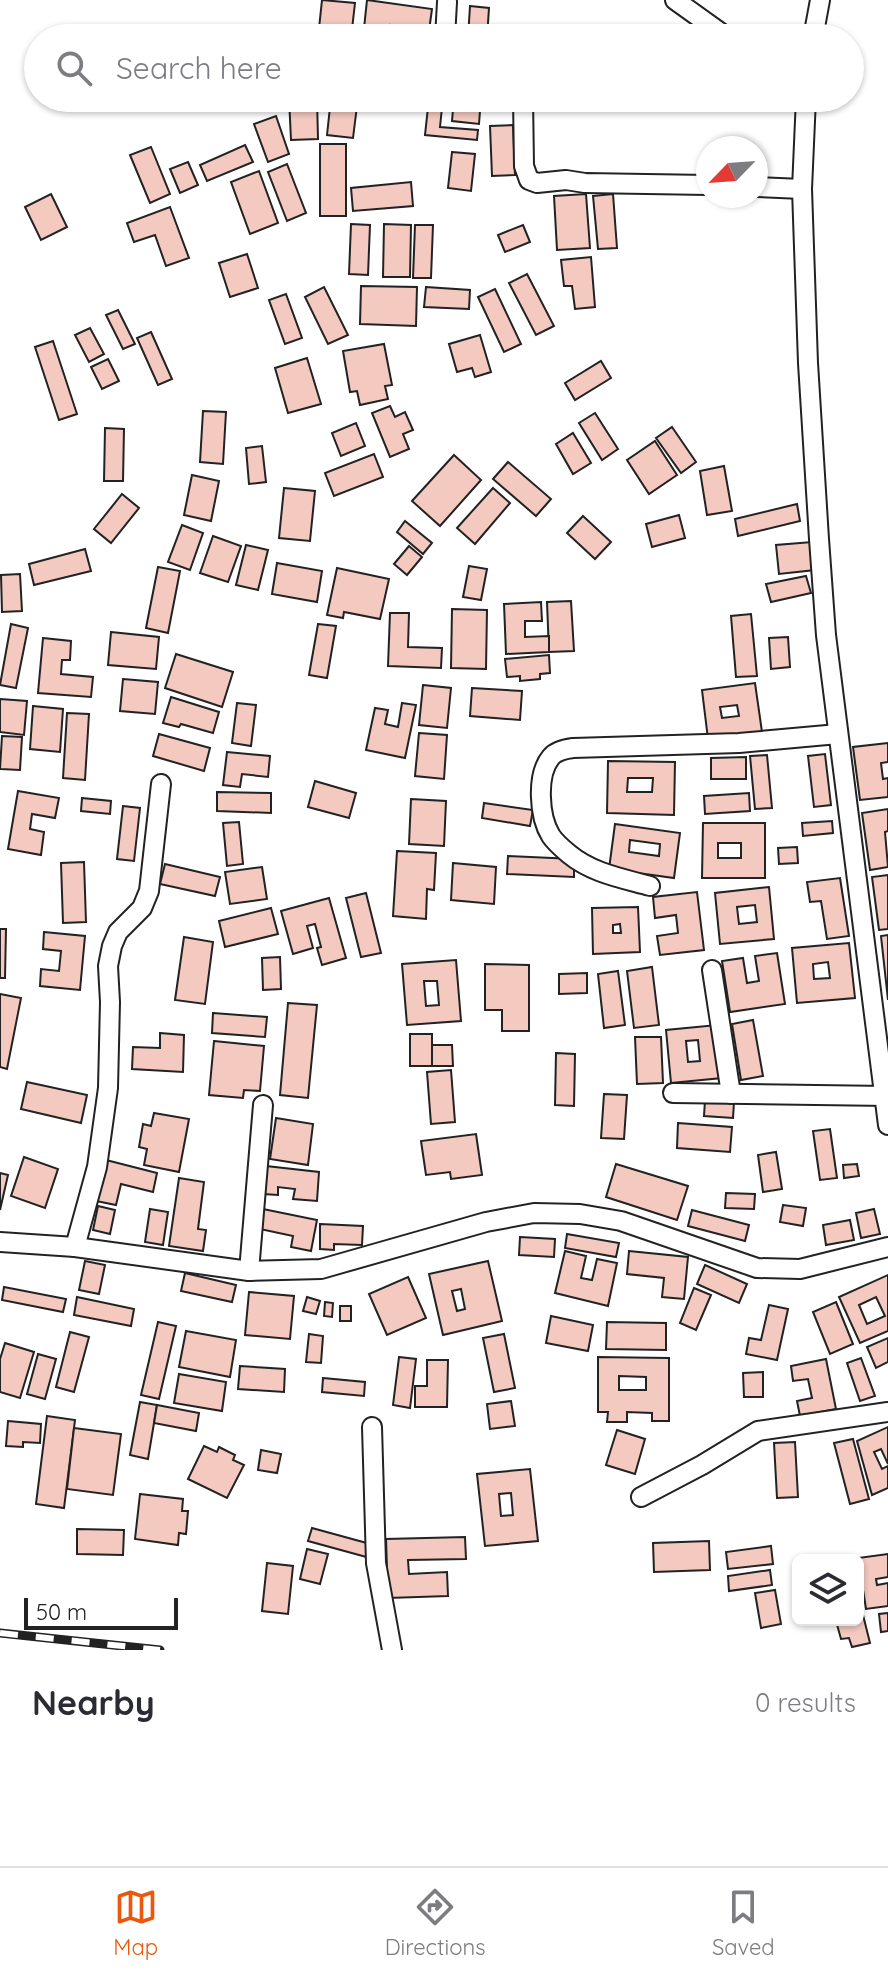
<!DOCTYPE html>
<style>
:root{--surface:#fff;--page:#f7f7f7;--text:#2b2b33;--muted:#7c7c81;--line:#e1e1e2;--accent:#ea580c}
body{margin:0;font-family:Quicksand,sans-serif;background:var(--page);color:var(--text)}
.controls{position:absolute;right:24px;bottom:24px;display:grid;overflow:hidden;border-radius:12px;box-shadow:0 2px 6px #0004}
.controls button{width:72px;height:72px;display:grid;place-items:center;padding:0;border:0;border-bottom:2px solid var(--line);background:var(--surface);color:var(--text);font:40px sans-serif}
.compass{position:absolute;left:696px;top:136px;width:72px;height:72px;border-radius:50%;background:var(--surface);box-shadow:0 2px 6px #0004;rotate:245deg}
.scale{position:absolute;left:24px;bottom:20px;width:154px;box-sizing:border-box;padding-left:8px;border:4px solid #222;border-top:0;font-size:22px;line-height:28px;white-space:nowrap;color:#222;-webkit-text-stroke:6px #fff;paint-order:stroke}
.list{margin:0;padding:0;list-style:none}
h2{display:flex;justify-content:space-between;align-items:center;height:104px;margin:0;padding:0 32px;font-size:34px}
h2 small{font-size:26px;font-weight:400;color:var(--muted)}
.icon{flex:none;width:44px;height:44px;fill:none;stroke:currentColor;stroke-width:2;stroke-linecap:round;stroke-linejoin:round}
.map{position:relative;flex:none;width:888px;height:1650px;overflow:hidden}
.search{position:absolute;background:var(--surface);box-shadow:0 2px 6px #0004;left:24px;right:24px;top:24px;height:88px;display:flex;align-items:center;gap:20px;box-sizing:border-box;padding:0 28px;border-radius:44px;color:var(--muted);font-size:30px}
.sheet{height:216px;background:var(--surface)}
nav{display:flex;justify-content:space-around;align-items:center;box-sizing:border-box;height:112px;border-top:2px solid var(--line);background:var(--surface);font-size:22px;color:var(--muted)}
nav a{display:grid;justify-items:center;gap:4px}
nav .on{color:var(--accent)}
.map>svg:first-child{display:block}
.building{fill:#f3c9c0;stroke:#222;stroke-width:2;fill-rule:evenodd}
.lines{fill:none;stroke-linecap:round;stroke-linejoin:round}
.minor-casing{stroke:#222;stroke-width:22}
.minor{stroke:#fff;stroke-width:18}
.rail-casing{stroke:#222;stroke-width:9}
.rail{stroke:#fff;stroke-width:6;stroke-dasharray:18;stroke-linecap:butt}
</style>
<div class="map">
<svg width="888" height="1650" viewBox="0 0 888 1650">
<rect width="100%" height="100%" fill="#fff"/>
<g class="building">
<polygon points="322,0 355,3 351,38 318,38"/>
<polygon points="367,0 432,9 428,38 410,38 411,28 390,25 388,38 363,38"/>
<polygon points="470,6 489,8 487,38 468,38"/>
<polygon points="289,98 317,98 318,139 291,140"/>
<polygon points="331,98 358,98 353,138 327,135"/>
<polygon points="429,98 443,98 440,127 478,130 477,140 425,135"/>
<polygon points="454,98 481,98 479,124 452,121"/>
<polygon points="276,116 289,154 268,162 254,124"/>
<polygon points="513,125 515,175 492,176 490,126"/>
<rect x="320" y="144" width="26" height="72"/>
<polygon points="245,145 253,162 207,181 200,165"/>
<polygon points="151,147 170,194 150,203 130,155"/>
<polygon points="452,152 475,154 471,191 448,188"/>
<polygon points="188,162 198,185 180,193 170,169"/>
<polygon points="287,164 306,213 287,221 268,172"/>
<polygon points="259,171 278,223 250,234 231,182"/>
<polygon points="411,182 413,206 353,211 351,188"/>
<polygon points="51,194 67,227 41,240 25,207"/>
<polygon points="586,194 590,248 557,250 554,196"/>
<polygon points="613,194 617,248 598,249 593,196"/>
<polygon points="170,207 189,258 166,266 155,235 134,242 127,223"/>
<polygon points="351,224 370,225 368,275 349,274"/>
<polygon points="384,224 411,225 410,277 383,277"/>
<polygon points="415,225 433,225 431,278 413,278"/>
<polygon points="523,225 530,242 505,252 498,235"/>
<polygon points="247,254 258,288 230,297 219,263"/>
<polygon points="591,257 595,307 575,309 572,286 564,286 561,260"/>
<polygon points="527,274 554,326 536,335 509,283"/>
<polygon points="361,286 417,287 416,326 360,324"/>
<polygon points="324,287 348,335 328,344 305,297"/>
<polygon points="426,287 470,290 469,309 424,307"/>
<polygon points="495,289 521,344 504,352 478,297"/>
<polygon points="286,294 302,338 285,344 269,300"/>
<polygon points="118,310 135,344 123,349 106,315"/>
<polygon points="90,328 104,354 89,362 75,335"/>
<polygon points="151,332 172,379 158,385 137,338"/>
<polygon points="480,335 491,372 475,377 472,368 457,372 449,344"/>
<polygon points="53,341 77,414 59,420 35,347"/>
<polygon points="384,344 392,385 385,386 388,399 360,405 357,391 350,392 343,351"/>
<polygon points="307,358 321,404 288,413 275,368"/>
<polygon points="108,359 119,381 102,389 91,367"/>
<polygon points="601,361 611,378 575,400 565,383"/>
<polygon points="390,406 395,417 405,412 413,430 403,434 409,449 390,457 372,413"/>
<polygon points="203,411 226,412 223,464 200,462"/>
<polygon points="595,413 618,449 602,460 579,423"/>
<polygon points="356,423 365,446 341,456 332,433"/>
<polygon points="672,427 696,462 681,473 656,438"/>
<polygon points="105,428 124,429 123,481 104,481"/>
<polygon points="573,433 591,463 573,474 556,444"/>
<polygon points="655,441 677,475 649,494 627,460"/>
<polygon points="262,446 266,482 249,484 246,448"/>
<polygon points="374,454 383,477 334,496 325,473"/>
<polygon points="454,455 481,480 440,526 412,501"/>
<polygon points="508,462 551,499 536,516 493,479"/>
<polygon points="724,466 732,511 707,515 700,471"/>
<polygon points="192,475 219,481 211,521 184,515"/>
<polygon points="284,488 315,491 310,541 279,538"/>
<polygon points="493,488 510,503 475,544 457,528"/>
<polygon points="122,494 139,508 111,543 94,529"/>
<polygon points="797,504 800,521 738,536 735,519"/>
<polygon points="679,515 685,538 652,547 646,524"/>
<polygon points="583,516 611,542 595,559 567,533"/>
<polygon points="405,521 432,543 423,554 397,532"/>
<polygon points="182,525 203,533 190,570 168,562"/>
<polygon points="213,536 241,546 228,582 200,573"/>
<polygon points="812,542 815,570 779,574 776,545"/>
<polygon points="246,545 268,550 258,590 236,585"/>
<polygon points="409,546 422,557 407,575 394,564"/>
<polygon points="85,549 91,571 34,585 29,564"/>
<polygon points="277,563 322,571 317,602 272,594"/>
<polygon points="469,566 487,569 481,600 463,597"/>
<polygon points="158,567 180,571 168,633 146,628"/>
<polygon points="337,568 389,579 380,619 344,612 343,618 327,615"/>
<polygon points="20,574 22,611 2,612 1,575"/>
<polygon points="806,576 811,593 771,602 766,584"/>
<polygon points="571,601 574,651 549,652 547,602"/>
<polygon points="541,602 542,621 525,621 525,637 549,636 549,652 506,654 504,604"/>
<polygon points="452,609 487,610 486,669 451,668"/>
<polygon points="390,613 409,613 408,647 442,648 441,668 388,666"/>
<polygon points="751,614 757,676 736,677 731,616"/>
<polygon points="11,624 28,628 16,688 0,685"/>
<polygon points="318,624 336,626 327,678 309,675"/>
<polygon points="111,632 159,637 156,669 108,665"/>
<polygon points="788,637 790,667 771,669 769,638"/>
<polygon points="43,638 71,641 70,660 62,660 61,674 93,677 91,697 38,693"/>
<polygon points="176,654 233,672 222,707 165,688"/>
<polygon points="549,655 550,673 540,674 540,679 520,681 520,676 507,677 505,659"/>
<polygon points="123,679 158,682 155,714 120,711"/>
<path d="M755,683L762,732L708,739L702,690ZM737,705L739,716L722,718L720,707Z"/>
<polygon points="423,685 451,688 447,728 419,725"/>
<polygon points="472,688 522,691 520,720 470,716"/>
<polygon points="171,697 219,712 213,733 181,724 179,727 163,723"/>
<polygon points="0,699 27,701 24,735 0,732"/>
<polygon points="237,703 256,705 251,746 232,743"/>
<polygon points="402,703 416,705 405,758 366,750 375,708 388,710 385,724 398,727"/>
<polygon points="33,706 63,709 60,752 30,749"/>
<polygon points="67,713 89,714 85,780 63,778"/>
<polygon points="419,733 447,735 444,779 415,776"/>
<polygon points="159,734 210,748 204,771 153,756"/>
<polygon points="2,736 22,737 20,770 0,769"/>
<polygon points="888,743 888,762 881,763 883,779 888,778 888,797 860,800 853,747"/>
<polygon points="227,752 270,756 268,777 242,774 240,787 223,785"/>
<polygon points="825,754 831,805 814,807 808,756"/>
<polygon points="767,755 772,808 755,809 750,756"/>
<polygon points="746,757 746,779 711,779 711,758"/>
<path d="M608,761L675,762L674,815L607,813ZM628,778H653L652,792H627Z"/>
<polygon points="315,781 356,793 349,818 308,807"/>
<polygon points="18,791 59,798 55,818 32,814 30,829 44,832 41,855 8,849"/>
<polygon points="217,792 271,793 271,813 217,811"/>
<polygon points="749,793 750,811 705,814 704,796"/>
<polygon points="82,798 111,801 110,814 81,811"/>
<polygon points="411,799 446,801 444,846 409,844"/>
<polygon points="484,803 533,810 530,826 482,818"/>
<polygon points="123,806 140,808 134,861 117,859"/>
<polygon points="888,809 888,831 885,832 888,867 870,870 862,813"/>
<polygon points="832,821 833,833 803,836 802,823"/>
<polygon points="239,822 243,864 227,866 223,823"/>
<path d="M703,823H765V878H702ZM718,843H741V858H718Z"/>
<path d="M615,824L680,833L674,878L609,869ZM630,840L660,844L659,856L629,852Z"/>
<polygon points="797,847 798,863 779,864 778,848"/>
<polygon points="397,851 436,853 434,890 427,889 426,919 393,916"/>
<polygon points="508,856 574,859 574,877 507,874"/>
<polygon points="84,862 86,922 63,923 61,863"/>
<polygon points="453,863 496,867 494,904 451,900"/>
<polygon points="165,864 220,877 215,896 160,884"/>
<polygon points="262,867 267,899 230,904 225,872"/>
<polygon points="888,875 888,929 879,930 872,877"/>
<polygon points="840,878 849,936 827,939 821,901 810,902 807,882"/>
<path d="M769,887L774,939L720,944L715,893ZM755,905L757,922L739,924L737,907Z"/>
<polygon points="697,892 704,950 660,955 657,936 678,933 676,915 655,918 653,897"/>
<polygon points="366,893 381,953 361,957 346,898"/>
<polygon points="329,898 346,958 322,965 317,948 321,947 315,924 307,926 313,948 293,954 281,911"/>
<path d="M638,907L640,952L593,954L592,908ZM620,924L621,933H613V925Z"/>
<polygon points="271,908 278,934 225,947 219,921"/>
<polygon points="0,929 6,929 5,978 0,978"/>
<polygon points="44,932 85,936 80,990 40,986 41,969 59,971 61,951 43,949"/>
<polygon points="888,935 888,1000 881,936"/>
<polygon points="184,937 213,942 205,1004 175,1000"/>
<path d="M849,943L855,998L797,1003L792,948ZM828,962L830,978L814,979L813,964Z"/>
<polygon points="777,953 785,1004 730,1012 722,961 743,958 747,983 759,981 755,956"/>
<polygon points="280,957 281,989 263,990 262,958"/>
<path d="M456,960L461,1021L407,1025L402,964ZM424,981H437L439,1005L426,1006Z"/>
<polygon points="485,964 529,965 529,1031 502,1031 502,1010 485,1010"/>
<polygon points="652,967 659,1025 634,1028 627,971"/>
<polygon points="618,971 625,1025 604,1028 598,974"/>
<polygon points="587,973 587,993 559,994 559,974"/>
<polygon points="0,994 21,998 7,1069 0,1067"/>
<polygon points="288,1003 317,1005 308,1098 280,1095"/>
<polygon points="213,1013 267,1017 265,1037 212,1033"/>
<polygon points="753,1020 763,1076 741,1080 732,1024"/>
<path d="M717,1025L722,1078L671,1083L666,1030ZM698,1040L700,1061L688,1062L686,1041Z"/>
<polygon points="160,1033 184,1035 183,1072 132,1069 133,1047 160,1048"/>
<rect x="410" y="1034" width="22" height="32"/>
<polygon points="635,1037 661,1037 663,1083 637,1084"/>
<polygon points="214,1041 264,1046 260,1091 244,1090 243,1098 209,1095"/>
<polygon points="432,1045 452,1045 453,1066 432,1066"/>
<polygon points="556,1053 575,1054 574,1106 555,1105"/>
<polygon points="451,1070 455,1122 431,1124 427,1072"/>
<polygon points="27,1082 87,1095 81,1123 21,1109"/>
<polygon points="604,1094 627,1095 624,1139 601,1138"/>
<polygon points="705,1100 734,1102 733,1118 704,1116"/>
<polygon points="154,1113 189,1119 179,1172 144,1165 147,1149 139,1147 143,1124 151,1126"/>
<polygon points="276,1118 313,1124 308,1165 270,1159"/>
<polygon points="678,1123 732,1127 730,1152 677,1148"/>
<polygon points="830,1129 837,1178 820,1180 813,1131"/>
<polygon points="476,1134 482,1175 451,1179 450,1172 426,1175 421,1141"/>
<polygon points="776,1152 782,1189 763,1192 758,1155"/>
<polygon points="24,1157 58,1169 45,1208 11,1196"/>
<polygon points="106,1160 157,1173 153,1192 121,1184 116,1205 96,1201"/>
<polygon points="616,1164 688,1186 677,1220 606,1197"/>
<polygon points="857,1164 859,1176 844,1178 843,1165"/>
<polygon points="266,1166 319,1172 317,1201 293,1199 295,1189 278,1187 278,1195 263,1194"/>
<polygon points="0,1173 8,1175 0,1210"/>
<polygon points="179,1178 204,1182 198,1229 206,1230 203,1251 169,1246"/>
<polygon points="726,1193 755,1194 754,1209 725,1208"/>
<polygon points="783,1205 806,1208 803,1226 780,1222"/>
<polygon points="98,1206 115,1210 110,1234 93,1230"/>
<polygon points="150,1209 168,1212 163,1245 145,1242"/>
<polygon points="263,1209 317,1220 311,1251 291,1247 293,1236 260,1229"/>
<polygon points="874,1209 880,1234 861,1238 856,1213"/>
<polygon points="692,1210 749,1225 745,1241 688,1226"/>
<polygon points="850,1220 854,1240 826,1245 823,1225"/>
<polygon points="320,1224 363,1226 362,1245 334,1244 334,1250 320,1249"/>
<polygon points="567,1234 619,1243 616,1257 565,1248"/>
<polygon points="520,1237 555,1239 554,1257 519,1255"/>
<polygon points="565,1251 586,1256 581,1278 592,1280 597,1259 617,1263 608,1306 555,1293"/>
<polygon points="629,1251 688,1257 684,1299 662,1297 664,1278 627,1274"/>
<polygon points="85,1261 105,1265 99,1294 79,1290"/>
<path d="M488,1261L502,1321L443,1335L429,1274ZM461,1289L465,1309L457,1311L452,1291Z"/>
<polygon points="705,1265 747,1284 739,1303 697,1284"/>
<polygon points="185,1273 236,1285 232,1302 181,1291"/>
<path d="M888,1275V1331L860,1343L839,1297ZM876,1297L885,1316L867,1324L859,1305Z"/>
<polygon points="408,1277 426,1318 387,1335 369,1294"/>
<polygon points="4,1287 66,1299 63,1312 2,1300"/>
<polygon points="694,1288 711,1295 696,1330 680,1323"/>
<polygon points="249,1292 294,1296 290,1339 245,1335"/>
<polygon points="77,1297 134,1309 131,1326 74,1315"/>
<polygon points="307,1297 320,1301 316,1314 303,1311"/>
<polygon points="325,1302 333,1303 332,1317 324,1316"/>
<polygon points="836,1302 853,1344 830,1354 813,1312"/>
<polygon points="769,1305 788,1309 777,1360 746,1354 749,1338 761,1340"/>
<rect x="340" y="1306" width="11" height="15"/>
<polygon points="551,1316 593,1325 588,1351 546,1343"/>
<polygon points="158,1322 176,1326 159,1399 141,1395"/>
<polygon points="607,1322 666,1323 666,1350 606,1349"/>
<polygon points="186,1331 236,1340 230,1377 179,1367"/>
<polygon points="70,1332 89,1337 74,1392 56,1387"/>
<polygon points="309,1334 323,1336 321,1363 306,1362"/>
<polygon points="504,1334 515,1388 494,1392 483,1338"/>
<polygon points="888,1338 888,1362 876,1368 867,1347"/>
<polygon points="5,1343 34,1352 20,1398 0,1392 0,1359"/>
<polygon points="38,1354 56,1359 45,1399 27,1394"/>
<polygon points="399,1357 416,1359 410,1408 393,1405"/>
<path d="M598,1357L669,1358V1421H652V1413L627,1412V1422H607L608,1412H598ZM619,1376L646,1377V1390H619Z"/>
<polygon points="861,1358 875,1396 860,1401 847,1363"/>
<polygon points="826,1359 836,1409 800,1416 797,1401 812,1398 808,1379 793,1381 791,1366"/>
<polygon points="427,1360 448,1360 447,1407 415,1407 415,1386 427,1386"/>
<polygon points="240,1366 285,1369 284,1392 238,1389"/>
<polygon points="763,1372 763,1397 744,1397 743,1373"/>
<polygon points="179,1374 226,1382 222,1411 174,1403"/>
<polygon points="323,1378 365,1382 364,1396 322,1392"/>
<polygon points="511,1401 515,1426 490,1429 487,1404"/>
<polygon points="140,1402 157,1405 148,1459 130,1455"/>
<polygon points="157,1405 199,1413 196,1431 154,1423"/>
<polygon points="47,1416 75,1420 64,1508 36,1504"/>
<polygon points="8,1421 41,1424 40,1443 23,1442 23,1447 6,1446"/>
<polygon points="888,1427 888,1464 881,1449 874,1452 882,1469 888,1466 888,1488 872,1495 857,1441"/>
<polygon points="74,1428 121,1434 113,1495 67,1489"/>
<polygon points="617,1430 645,1439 635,1474 606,1465"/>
<polygon points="853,1439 869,1499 850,1504 834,1443"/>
<polygon points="795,1442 798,1497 777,1498 774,1443"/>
<polygon points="204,1446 217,1452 219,1447 235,1455 233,1460 244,1465 227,1498 188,1479"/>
<polygon points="261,1450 281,1454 277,1473 258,1470"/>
<path d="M530,1469L538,1541L485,1546L477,1474ZM511,1493L513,1515L501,1516L499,1494Z"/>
<polygon points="140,1494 183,1499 182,1511 188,1511 186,1534 179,1533 178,1545 135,1539"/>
<polygon points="312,1528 374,1545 370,1558 308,1541"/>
<polygon points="77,1529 124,1530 123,1555 77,1554"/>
<polygon points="465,1537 466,1559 408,1560 409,1574 447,1572 448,1596 388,1598 386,1539"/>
<polygon points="709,1541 710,1570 654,1572 653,1543"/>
<polygon points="771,1546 773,1564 728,1569 726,1552"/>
<polygon points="307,1549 328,1554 320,1584 300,1579"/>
<polygon points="888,1554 888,1577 876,1579 877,1585 888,1583 888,1606 866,1609 858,1558"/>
<polygon points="267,1563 293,1566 288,1614 262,1611"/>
<polygon points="770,1570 772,1585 729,1591 728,1576"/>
<polygon points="775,1590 781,1624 761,1628 755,1593"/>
<polygon points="888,1613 888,1631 881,1632 879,1614"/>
<polygon points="863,1615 870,1643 852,1647 849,1638 841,1639 836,1621 858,1620 858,1616"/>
</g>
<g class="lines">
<defs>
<g id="minor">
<polyline points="675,0 728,38"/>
<polyline points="445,38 447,2"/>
<polyline points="813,38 820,0"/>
<polyline points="523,98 524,166 529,180 537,183 566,180 585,183 708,185"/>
<polyline points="806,98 802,189 808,363 819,539 826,635 888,1125"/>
<polyline points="756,187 802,189"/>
<path d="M650,886C621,878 592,873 569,854C563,849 555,842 551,836C539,817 536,775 551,757C556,751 565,749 573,748L739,743L838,734"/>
<polyline points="712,970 731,1094"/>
<polyline points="673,1093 888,1096"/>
<polyline points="0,1242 75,1247 249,1271 321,1269 486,1222 534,1213 580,1214 621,1221 757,1268 800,1269 888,1247"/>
<polyline points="75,1247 97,1167 108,1088 110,1002 108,966 112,946 118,932 142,908 149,891 161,784"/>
<polyline points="249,1271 263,1105"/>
<polyline points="372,1427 376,1563 392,1650"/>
<polyline points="641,1497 702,1465 758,1431 888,1412"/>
</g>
</defs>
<use href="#minor" class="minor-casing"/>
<use href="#minor" class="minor"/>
<defs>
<polyline id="rail" points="0,1633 160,1650"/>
</defs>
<use href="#rail" class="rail-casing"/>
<use href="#rail" class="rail"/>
</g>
</svg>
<div class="controls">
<button><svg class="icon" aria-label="layers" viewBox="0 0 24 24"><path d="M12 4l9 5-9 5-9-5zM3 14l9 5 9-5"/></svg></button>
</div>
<svg class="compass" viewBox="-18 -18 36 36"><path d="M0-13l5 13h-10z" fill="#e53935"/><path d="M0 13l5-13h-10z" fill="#7c7c81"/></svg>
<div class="scale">50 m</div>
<div class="search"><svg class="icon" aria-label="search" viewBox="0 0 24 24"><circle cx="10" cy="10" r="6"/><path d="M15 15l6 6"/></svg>Search here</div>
</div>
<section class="sheet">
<h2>Nearby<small>0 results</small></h2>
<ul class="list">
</ul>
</section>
<nav>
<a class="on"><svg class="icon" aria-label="map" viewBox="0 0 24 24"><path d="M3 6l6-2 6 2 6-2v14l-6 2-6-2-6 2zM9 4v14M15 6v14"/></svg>Map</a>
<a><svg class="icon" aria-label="directions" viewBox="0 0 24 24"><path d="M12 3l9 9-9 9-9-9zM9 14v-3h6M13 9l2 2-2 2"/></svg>Directions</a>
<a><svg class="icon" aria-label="saved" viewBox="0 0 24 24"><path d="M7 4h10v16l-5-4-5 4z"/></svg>Saved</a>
</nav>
